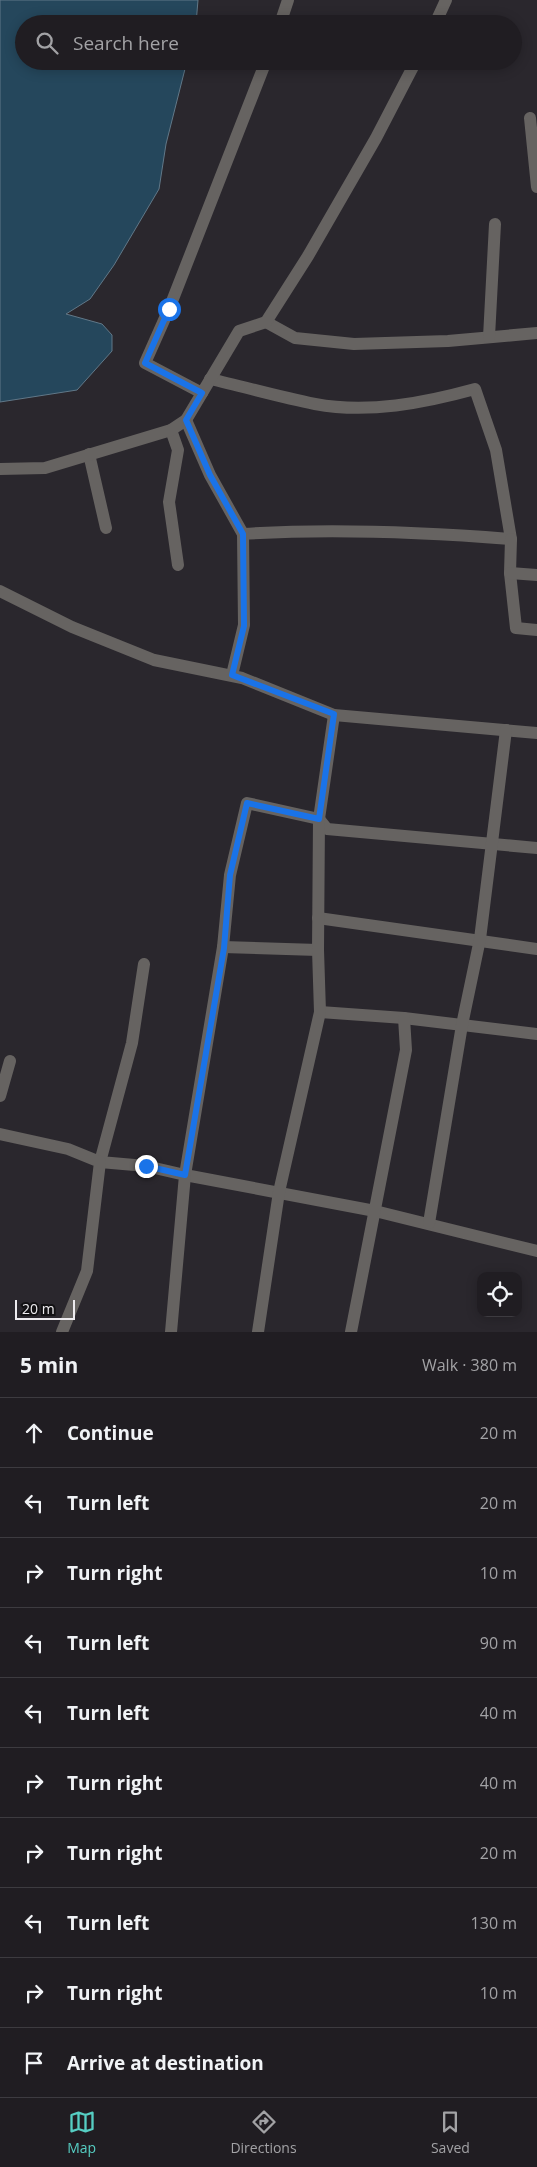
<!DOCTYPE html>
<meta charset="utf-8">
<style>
:root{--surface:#201d22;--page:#28262a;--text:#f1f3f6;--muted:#a2a2a5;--line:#3d3b40;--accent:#56cec3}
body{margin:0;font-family:"Open Sans",sans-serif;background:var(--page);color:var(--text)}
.controls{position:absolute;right:15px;bottom:15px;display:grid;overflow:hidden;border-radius:10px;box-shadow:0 2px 12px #0003}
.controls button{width:45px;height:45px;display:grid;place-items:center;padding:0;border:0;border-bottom:1px solid var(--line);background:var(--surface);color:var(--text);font:25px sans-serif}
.scale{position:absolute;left:15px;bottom:12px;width:60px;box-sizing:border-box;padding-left:5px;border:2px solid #edebef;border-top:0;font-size:14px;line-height:18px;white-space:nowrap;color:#edebef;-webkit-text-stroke:4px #121113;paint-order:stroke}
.stop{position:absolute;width:15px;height:15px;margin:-11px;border:4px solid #1a73e8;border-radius:50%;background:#fff}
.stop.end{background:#1a73e8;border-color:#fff;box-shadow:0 1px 5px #0008}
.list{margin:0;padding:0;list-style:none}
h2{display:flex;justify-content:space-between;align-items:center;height:65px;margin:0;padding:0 20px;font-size:21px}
h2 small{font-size:16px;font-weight:400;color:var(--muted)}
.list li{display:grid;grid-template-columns:32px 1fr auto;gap:15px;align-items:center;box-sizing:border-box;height:70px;padding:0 20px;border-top:1px solid var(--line)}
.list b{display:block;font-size:19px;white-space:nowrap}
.list em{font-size:16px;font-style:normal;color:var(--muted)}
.icon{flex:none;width:28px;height:28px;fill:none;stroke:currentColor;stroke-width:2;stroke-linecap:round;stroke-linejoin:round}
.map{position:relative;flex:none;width:537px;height:1332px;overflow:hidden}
.search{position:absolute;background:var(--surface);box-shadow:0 2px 12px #0003;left:15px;right:15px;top:15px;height:55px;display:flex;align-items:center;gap:12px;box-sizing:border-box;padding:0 18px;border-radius:28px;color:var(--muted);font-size:19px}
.sheet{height:765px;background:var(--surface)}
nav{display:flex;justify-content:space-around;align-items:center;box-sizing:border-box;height:70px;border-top:1px solid var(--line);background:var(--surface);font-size:14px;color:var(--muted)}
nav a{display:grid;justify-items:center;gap:2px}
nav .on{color:var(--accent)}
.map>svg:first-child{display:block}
.water{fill:#25475c;stroke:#617888}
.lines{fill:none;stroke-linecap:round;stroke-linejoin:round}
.minor{stroke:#666361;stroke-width:12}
.route{stroke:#1a73e8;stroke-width:6}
</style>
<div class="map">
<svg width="537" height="1332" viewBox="0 0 537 1332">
<rect width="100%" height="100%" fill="#2a272d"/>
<polygon class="water" points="0,0 198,0 196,24 24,24 24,61 187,61 166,144 159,189 114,265 90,299 66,314 102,324 112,335 112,351 77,390 0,402"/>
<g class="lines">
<g class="minor">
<polyline points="280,24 288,0"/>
<polyline points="435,24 446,0"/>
<polyline points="530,118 537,187"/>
<polyline points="266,322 295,338 354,344 448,341 537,333"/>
<polyline points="489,337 495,224"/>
<path d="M210,379C245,387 280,397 315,404C368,414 424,403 475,389L496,450L511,539C422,532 333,528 243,534"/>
<polyline points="202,393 145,363 169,309 266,61"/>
<polyline points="186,420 210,475 243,534 244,625 232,675"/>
<polyline points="171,430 178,450 169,502 178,565"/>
<polyline points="89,454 106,528"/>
<polyline points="0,469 45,468 171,430 186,420 239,331 266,322 308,256 376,138 416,61"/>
<polyline points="511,539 510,573 516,628 537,630"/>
<polyline points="510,573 537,575"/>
<polyline points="0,591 72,627 154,660 242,678 334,715 537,733"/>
<polyline points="537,848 327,829 319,819 247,803 230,875 223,947 185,1175 375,1211 537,1251"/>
<polyline points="318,918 537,949"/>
<polyline points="223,947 318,950"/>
<polyline points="144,964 132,1043 100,1162 146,1166 185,1175 171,1332"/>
<polyline points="320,1012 404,1018 537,1034"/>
<polyline points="0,1096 10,1061"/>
<polyline points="0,1134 68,1149 100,1162 87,1271 62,1332"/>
<polyline points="429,1223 462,1025 480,939 506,730"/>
<polyline points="258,1332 279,1192 320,1012 318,950 319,819 334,715"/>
<polyline points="351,1332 406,1050 404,1018"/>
</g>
</g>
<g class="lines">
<polyline class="route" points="146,1166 185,1175 224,948 230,875 247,803 319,819 334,714 232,675 244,626 243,534 210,475 186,420 202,393 145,363 169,309"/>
</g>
</svg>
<div class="controls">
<button><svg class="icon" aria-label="locate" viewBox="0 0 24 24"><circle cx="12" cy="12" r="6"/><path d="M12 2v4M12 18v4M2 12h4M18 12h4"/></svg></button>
</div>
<div class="scale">20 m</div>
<div class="stop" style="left:169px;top:309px"></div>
<div class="stop end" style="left:146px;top:1166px"></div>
<div class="search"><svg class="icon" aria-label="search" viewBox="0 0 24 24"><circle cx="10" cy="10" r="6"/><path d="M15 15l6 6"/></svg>Search here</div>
</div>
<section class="sheet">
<h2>5 min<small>Walk · 380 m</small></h2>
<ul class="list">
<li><svg class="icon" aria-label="ahead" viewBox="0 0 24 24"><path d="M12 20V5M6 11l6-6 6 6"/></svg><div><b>Continue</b></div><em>20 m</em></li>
<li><svg class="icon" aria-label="left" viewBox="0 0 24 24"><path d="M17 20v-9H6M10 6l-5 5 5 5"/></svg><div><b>Turn left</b></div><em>20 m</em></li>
<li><svg class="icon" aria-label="right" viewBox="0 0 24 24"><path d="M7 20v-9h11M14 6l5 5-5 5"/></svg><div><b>Turn right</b></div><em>10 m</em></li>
<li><svg class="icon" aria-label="left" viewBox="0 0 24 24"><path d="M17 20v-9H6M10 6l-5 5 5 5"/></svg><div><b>Turn left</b></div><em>90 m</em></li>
<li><svg class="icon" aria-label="left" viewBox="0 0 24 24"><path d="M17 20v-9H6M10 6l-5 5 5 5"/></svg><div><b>Turn left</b></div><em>40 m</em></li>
<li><svg class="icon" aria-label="right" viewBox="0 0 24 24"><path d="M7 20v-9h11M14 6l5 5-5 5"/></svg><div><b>Turn right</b></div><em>40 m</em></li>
<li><svg class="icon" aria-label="right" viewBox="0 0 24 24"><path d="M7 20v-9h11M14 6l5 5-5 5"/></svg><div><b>Turn right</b></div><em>20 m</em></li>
<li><svg class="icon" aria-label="left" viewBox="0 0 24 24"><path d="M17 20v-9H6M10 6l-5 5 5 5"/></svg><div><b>Turn left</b></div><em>130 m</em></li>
<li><svg class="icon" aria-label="right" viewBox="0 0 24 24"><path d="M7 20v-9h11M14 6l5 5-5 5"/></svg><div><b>Turn right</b></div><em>10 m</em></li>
<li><svg class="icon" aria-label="arrive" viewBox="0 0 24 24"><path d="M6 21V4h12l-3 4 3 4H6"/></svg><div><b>Arrive at destination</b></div></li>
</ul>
</section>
<nav>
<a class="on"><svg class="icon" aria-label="map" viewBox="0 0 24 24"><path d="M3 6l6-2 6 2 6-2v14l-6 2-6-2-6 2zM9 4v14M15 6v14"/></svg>Map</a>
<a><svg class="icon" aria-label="directions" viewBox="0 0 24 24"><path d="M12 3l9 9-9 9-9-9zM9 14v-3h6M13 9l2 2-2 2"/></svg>Directions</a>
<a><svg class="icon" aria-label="saved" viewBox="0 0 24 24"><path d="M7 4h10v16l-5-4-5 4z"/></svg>Saved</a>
</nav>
